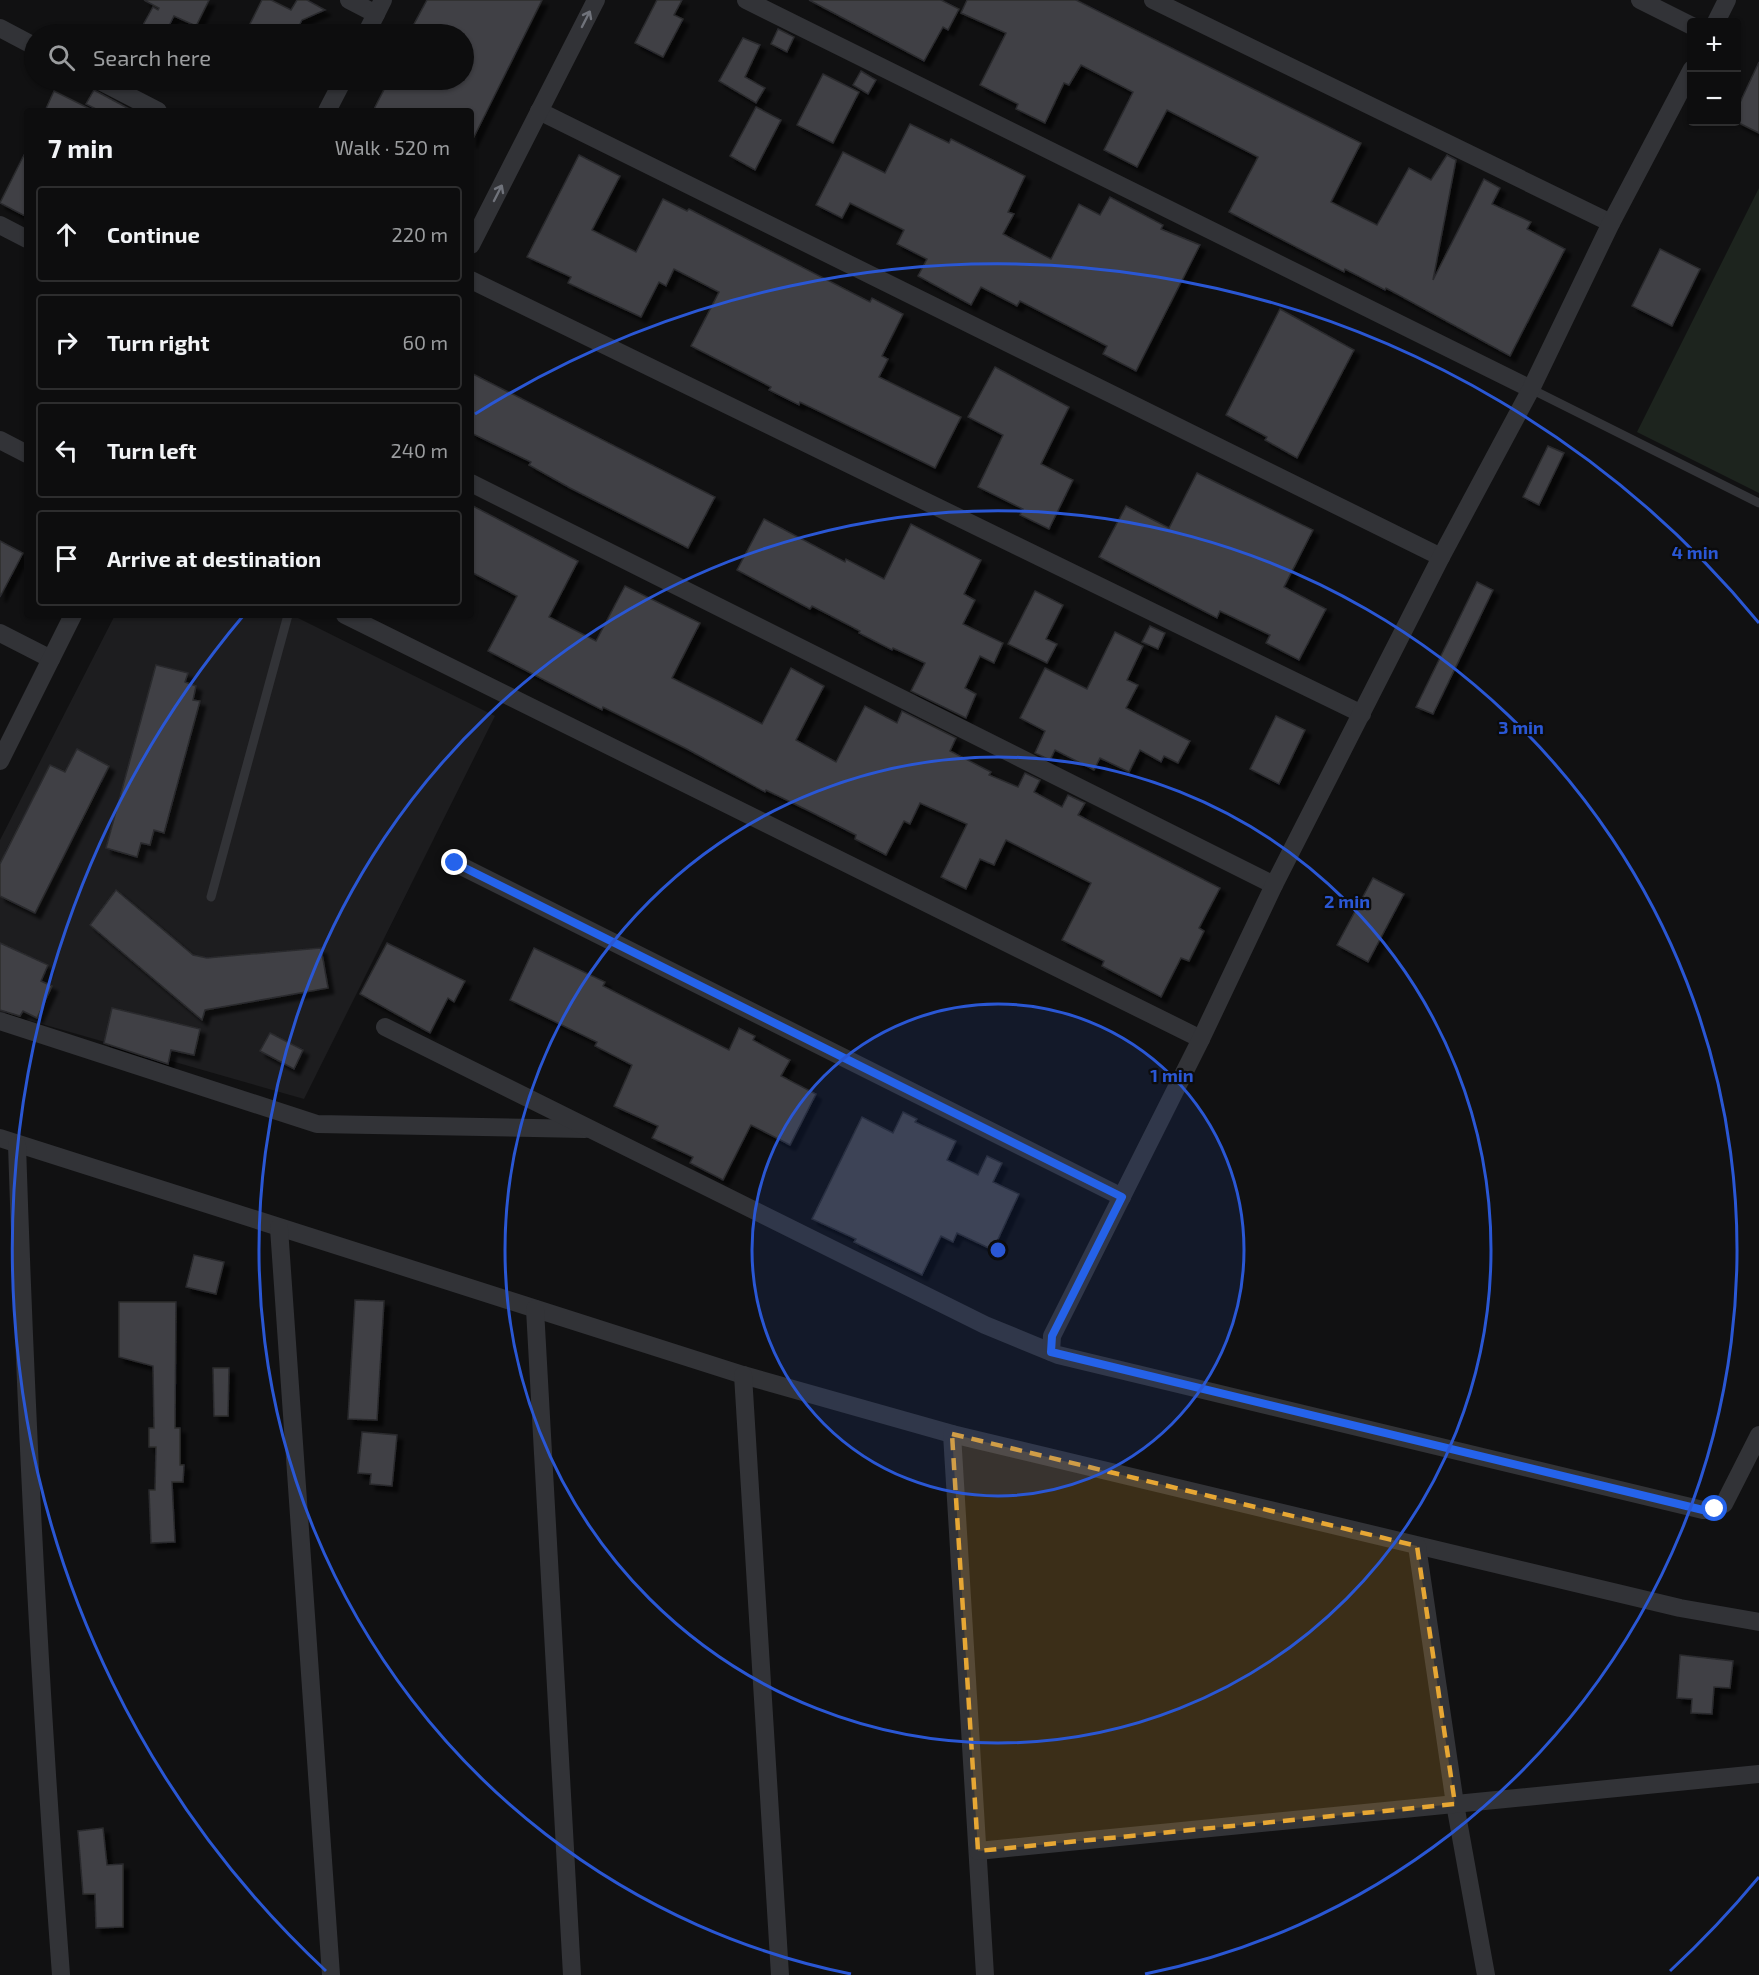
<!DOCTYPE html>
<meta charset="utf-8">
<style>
:root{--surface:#0d0d0e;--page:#161617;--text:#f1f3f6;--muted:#9a9c9e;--line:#2d2d2e}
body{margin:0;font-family:"Exo 2",sans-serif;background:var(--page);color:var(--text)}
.controls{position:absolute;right:18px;top:18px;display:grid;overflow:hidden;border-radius:6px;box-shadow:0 2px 4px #0004}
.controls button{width:54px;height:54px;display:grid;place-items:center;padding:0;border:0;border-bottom:2px solid var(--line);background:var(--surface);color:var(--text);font:30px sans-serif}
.stop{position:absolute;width:18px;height:18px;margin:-14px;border:4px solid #2563eb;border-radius:50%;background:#fff}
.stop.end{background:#2563eb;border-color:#fff;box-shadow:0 2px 6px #0008}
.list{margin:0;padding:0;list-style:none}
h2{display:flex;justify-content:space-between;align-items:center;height:78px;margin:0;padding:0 24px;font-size:26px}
h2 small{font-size:20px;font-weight:400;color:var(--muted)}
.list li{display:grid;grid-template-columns:39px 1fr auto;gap:18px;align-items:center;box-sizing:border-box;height:96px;margin:0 12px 12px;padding:0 12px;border:2px solid var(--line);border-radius:6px}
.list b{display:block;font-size:22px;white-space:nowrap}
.list em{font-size:20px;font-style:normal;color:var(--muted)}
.icon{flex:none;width:33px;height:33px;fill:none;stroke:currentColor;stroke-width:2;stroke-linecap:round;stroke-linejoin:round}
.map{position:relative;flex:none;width:1759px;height:1975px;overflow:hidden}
.search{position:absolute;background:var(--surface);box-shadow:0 2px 4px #0004;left:24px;top:24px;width:450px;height:66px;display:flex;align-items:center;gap:15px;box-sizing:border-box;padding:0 21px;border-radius:33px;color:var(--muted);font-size:22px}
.panel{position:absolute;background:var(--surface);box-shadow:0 2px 4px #0004;left:24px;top:108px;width:450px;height:510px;border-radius:6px}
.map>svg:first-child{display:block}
.built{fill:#1d1d1f}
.green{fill:#1d241e}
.building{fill:#404145;stroke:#2b2b2e;stroke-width:1.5;filter:url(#shadow)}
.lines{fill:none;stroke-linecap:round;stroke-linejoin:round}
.service{stroke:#323337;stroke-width:9}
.minor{stroke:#323337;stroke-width:18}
.oneway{stroke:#70737b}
.route{stroke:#2563eb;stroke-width:8}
.marked{fill:#e7a734;fill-opacity:0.2;stroke:#e7a734;stroke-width:4.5;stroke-dasharray:12 8;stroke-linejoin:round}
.ring{fill:none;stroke:#2a57d4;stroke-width:3}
.centre{fill:#2a57d4;stroke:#0c0c0d;stroke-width:3}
.ring-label{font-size:18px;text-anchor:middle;font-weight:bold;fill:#2a57d4;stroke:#0c0c0d;stroke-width:4.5;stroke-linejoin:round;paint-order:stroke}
</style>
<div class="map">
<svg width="1759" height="1975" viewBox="0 0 1759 1975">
<defs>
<filter id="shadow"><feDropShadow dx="5.5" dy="5.5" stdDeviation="1.5" flood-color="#0009"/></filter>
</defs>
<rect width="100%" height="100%" fill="#111112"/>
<polygon class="built" points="115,615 292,615 495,716 304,1099 0,1012 0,840"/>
<polygon class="green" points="1759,188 1759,493 1637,432"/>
<g class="building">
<polygon points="144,0 209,0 196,26 174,16 165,34 138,34 153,7 158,10 159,8"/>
<polygon points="262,0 271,0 291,10 297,0 307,0 325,10 302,20 295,34 245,34"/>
<polygon points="427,0 542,0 471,143 471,111 373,111 389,80 464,80 464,34 430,34 413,26"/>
<polygon points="657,0 682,0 674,15 683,19 663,57 635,43"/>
<polygon points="809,0 941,0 959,9 948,30 943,27 924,61"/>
<polygon points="967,0 1076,0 1361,143 1331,202 1377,225 1409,168 1431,180 1447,155 1456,160 1433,280 1484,179 1500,188 1492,204 1531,222 1527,229 1565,249 1510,356 1386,288 1385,290 1345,269 1344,272 1229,212 1258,157 1167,110 1137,167 1104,150 1133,92 1081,65 1069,85 1064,83 1045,123 1016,109 1018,104 980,85 1006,33 961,13"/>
<polygon points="778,29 794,37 787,52 771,44"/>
<polygon points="743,38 760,45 745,77 765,88 756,103 719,81"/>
<polygon points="1759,62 1759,133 1737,122 1737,109"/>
<polygon points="861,71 876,80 868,94 853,85"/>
<polygon points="823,74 859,92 833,143 797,125"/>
<polygon points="94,90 131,110 133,111 100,111 86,104"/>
<polygon points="54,91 94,111 45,111"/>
<polygon points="756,107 781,120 755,170 730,156"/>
<polygon points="910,124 949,143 951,139 1025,176 1008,212 1014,214 1003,234 1051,259 1079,204 1100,215 1110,197 1163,225 1161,229 1200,245 1136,371 1103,354 1107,346 1020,301 1017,306 981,287 971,305 918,276 927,259 897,244 904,230 850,203 842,218 816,205 843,152 885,173"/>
<polygon points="27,149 27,217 0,203"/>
<polygon points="579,155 620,176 592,230 636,252 663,199 687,211 689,209 870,302 872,298 903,314 882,356 888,359 879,377 961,417 935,468 800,402 799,405 769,390 771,387 691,346 719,292 674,269 666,286 659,282 641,317 568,283 571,277 527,257"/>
<polygon points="1660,249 1700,269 1672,326 1632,306"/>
<polygon points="1280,309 1354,350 1297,458 1265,440 1267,437 1226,415"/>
<polygon points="995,367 1069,407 1041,464 1073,480 1049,529 1020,515 1023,509 978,487 1003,435 968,417"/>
<polygon points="471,373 715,497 688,548 570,488 529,465 531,462 471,433"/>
<polygon points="1548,446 1564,453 1539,505 1523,497"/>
<polygon points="1197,473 1313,530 1284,587 1326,609 1299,660 1266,643 1270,635 1220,611 1217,618 1099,557 1126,506 1169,528"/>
<polygon points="471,505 578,561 549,617 596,641 625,586 700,623 672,678 720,702 762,724 791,668 824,686 796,740 836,762 865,706 897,723 902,711 956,738 950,751 991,772 989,775 1018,787 1025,773 1040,780 1034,792 1062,807 1068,795 1085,803 1078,815 1220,888 1199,928 1204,931 1189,961 1181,958 1161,997 1102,966 1104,961 1062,940 1091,883 1006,840 994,865 980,859 966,889 941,877 967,824 920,803 910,824 904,821 886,855 855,839 856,835 809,811 766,790 765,792 687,749 603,707 602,710 488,651 517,596 471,572"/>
<polygon points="764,519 845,562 846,559 884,579 911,524 981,560 964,594 975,600 963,624 1003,643 994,663 980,656 965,688 976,694 966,718 911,691 925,663 893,648 892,650 859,633 860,631 812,606 810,609 737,570"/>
<polygon points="0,541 23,553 0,597"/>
<polygon points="1477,582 1493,590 1433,714 1416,707"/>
<polygon points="1035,591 1063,605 1046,639 1057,644 1047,663 1008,644"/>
<polygon points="1150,626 1165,633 1158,649 1142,642"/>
<polygon points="1115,632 1143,646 1127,680 1138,685 1126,708 1190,741 1178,763 1164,756 1161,762 1140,750 1129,772 1100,758 1094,770 1055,750 1050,760 1035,753 1045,731 1020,718 1045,668 1087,689"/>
<polygon points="156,665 188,673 185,682 196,686 193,700 200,701 164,833 154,830 150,845 141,843 137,857 106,848"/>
<polygon points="1276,716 1305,730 1279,784 1250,769"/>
<polygon points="77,749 109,766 35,913 0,896 0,864 50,765 65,772"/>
<polygon points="1373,878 1404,894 1368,962 1337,945"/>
<polygon points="116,890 193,955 207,958 321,948 328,988 205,1010 202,1020 90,925"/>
<polygon points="0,943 48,965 41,981 52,986 37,1018 23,1011 20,1016 0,1010"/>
<polygon points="387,943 465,981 454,1002 448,998 430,1033 360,994"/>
<polygon points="534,948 605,982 603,986 729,1050 739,1028 755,1036 753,1040 790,1060 781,1076 816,1094 790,1145 751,1125 723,1180 690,1163 693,1157 652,1138 658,1126 614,1106 632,1065 595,1046 597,1042 510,1000"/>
<polygon points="112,1008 200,1029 194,1055 171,1050 168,1064 104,1043"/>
<polygon points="270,1033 303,1050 294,1069 260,1051"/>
<polygon points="903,1112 917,1119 915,1122 956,1141 947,1160 978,1175 987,1156 1002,1163 993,1182 1019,1194 993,1250 957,1233 953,1242 941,1236 922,1275 854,1242 856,1239 812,1219 862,1117 893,1133"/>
<polygon points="194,1255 224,1262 216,1294 186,1287"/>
<polygon points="355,1300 384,1301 377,1420 348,1419"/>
<polygon points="119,1302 176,1302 175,1428 180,1428 180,1465 184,1465 183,1482 172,1482 175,1542 151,1543 149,1490 155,1490 156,1447 149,1447 149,1428 154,1428 153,1366 119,1357"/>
<polygon points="213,1368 229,1368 228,1416 214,1416"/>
<polygon points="362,1432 397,1435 392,1486 370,1484 371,1474 358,1473"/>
<polygon points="1680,1655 1733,1661 1730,1688 1714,1687 1712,1714 1691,1713 1692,1699 1677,1698"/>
<polygon points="103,1828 107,1865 123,1864 123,1927 96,1928 95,1894 83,1894 78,1831"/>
</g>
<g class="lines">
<g class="service">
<polyline points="1531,389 1759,503"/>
<polyline points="211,897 288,615"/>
</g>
<g class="minor">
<polyline points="349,0 376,14"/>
<polyline points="746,0 1531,389"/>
<polyline points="1153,0 1611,223"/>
<polyline points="1640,0 1692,26"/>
<polyline points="1716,22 1727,0"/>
<polyline points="0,28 34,46"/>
<polyline points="366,34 383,0"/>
<polyline points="98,80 158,111"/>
<polyline points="327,111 343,80"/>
<polyline points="539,111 1441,557"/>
<polyline points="0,225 27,239"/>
<polyline points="471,245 596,0"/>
<polyline points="471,280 1362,714"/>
<polyline points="0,440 27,454"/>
<polyline points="471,483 1274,885"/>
<polyline points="345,615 1201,1039"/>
<polyline points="0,633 51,659"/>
<polyline points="0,761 73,615"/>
<polyline points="455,863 1122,1197"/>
<polyline points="0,1021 317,1124 585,1129"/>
<polyline points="385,1027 985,1325 1058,1355 1703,1510 1715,1509 1724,1504 1759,1435"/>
<polyline points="0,1138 743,1375 952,1434 1680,1608 1759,1622"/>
<path d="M17,1145C26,1422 40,1698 61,1975"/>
<polyline points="279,1228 331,1975"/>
<polyline points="535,1309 572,1975"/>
<polyline points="1051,1352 1052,1336 1201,1039 1274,885 1441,557 1531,389 1611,223 1692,69"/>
<polyline points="743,1375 780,1975"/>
<polyline points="952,1434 985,1975"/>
<polyline points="1417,1546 1455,1804 1486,1975"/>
<polyline points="978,1851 1759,1774"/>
</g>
</g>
<defs><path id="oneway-shaft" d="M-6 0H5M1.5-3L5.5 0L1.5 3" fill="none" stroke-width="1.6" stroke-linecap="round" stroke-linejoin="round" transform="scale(1.5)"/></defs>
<g class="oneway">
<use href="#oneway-shaft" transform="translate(586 19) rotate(-63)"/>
<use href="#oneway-shaft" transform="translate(498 193) rotate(-63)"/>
</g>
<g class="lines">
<polyline class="route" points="455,863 1122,1197 1052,1336 1051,1352 1703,1510 1715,1509"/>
</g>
<path class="marked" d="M952,1434L1417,1546L1455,1804L978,1851Z"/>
<circle cx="998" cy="1250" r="246" fill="#2a57d4" fill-opacity=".12"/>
<g class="ring">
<circle cx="998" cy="1250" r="246"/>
<circle cx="998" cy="1250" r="493"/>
<path d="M851 1974A739 739 0 1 1 1145 1974"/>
<path d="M1759 1877A986 986 0 0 1 1670 1971M326 1971A986 986 0 0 1 243 616M475 414A986 986 0 0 1 1759 623"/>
</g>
<circle cx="998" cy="1250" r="9" class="centre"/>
<g class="ring-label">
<text x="1695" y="559">4 min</text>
<text x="1521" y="734">3 min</text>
<text x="1347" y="908">2 min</text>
<text x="1172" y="1082">1 min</text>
</g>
</svg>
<div class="controls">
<button>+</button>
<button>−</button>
</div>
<div class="stop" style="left:1715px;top:1509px"></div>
<div class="stop end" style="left:455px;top:863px"></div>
<div class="search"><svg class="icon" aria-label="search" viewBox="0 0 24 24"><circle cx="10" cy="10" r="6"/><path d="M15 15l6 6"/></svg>Search here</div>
<section class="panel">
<h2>7 min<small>Walk · 520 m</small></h2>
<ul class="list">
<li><svg class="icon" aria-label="ahead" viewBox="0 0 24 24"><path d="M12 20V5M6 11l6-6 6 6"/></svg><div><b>Continue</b></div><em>220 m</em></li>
<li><svg class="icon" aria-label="right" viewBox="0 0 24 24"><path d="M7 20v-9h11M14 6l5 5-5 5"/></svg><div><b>Turn right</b></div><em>60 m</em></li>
<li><svg class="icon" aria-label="left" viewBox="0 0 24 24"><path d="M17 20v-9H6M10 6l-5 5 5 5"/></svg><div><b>Turn left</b></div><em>240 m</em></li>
<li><svg class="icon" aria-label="arrive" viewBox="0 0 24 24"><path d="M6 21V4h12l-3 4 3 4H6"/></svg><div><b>Arrive at destination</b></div></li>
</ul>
</section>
</div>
